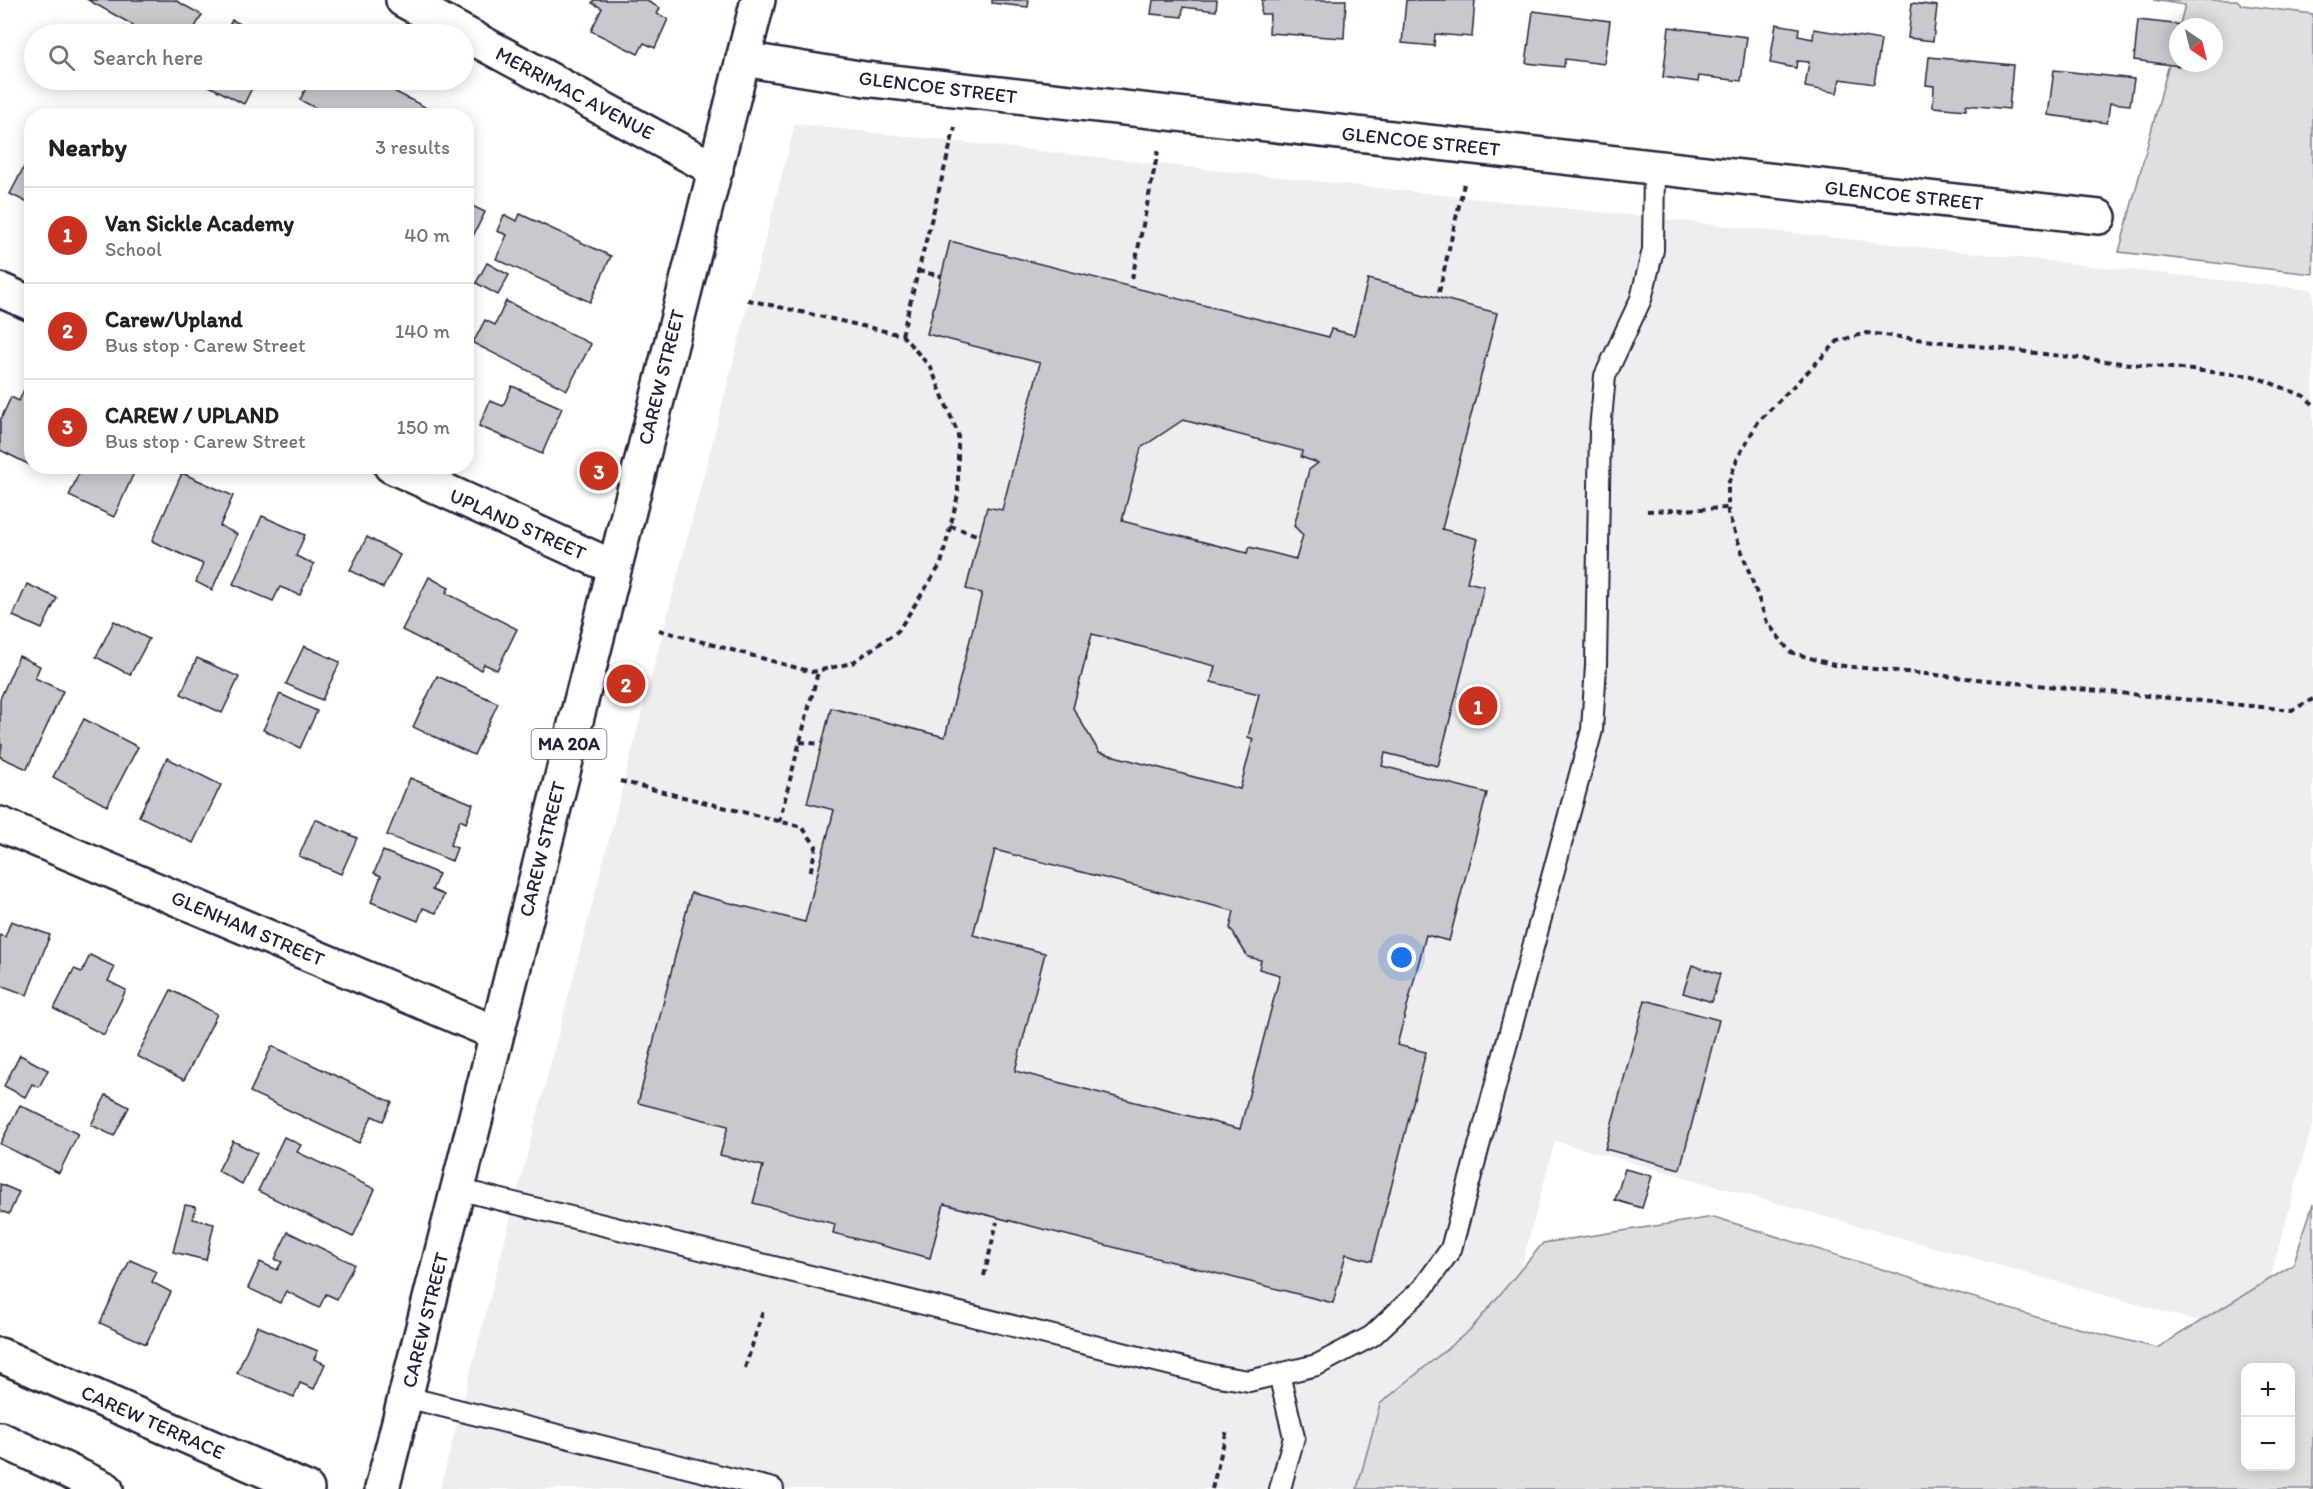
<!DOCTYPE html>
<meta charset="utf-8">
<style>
:root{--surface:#fff;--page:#f2f2f2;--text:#202124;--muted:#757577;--line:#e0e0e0;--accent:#c8321e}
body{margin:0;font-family:Itim,sans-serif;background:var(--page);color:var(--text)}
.controls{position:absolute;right:18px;bottom:18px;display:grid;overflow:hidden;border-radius:12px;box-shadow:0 3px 15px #0003}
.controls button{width:54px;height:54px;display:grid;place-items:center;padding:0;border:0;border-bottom:2px solid var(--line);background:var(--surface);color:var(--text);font:30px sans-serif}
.compass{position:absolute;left:2169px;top:18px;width:54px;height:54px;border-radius:50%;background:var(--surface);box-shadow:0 3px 15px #0003;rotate:145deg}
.you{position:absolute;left:1402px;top:958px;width:21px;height:21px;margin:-15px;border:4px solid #fff;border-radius:50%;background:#1a73e8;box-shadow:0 0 0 9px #1a73e833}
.badge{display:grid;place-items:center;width:39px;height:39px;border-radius:50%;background:var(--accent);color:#fff;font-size:20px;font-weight:700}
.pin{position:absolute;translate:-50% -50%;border:3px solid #fff;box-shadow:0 2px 6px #0006}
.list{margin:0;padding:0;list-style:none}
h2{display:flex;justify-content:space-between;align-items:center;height:78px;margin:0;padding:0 24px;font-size:26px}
h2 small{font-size:20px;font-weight:400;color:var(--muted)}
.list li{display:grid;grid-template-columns:39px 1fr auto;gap:18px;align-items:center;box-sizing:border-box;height:96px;padding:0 24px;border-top:2px solid var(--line)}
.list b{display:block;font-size:22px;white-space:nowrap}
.list p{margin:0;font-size:20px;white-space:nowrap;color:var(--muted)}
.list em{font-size:20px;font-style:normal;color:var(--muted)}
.icon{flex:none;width:33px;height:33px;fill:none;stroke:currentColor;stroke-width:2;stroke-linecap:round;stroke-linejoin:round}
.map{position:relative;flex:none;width:2313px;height:1489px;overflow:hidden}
.search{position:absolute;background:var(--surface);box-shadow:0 3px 15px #0003;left:24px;top:24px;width:450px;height:66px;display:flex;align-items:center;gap:15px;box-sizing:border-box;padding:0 21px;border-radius:33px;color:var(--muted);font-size:22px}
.panel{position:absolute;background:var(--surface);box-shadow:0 3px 15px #0003;left:24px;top:108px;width:450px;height:366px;border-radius:24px}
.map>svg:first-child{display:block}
.built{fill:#eeeef1}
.green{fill:#dfdfe2;stroke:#80808e;stroke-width:1.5;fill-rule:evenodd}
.building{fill:#c8c8cf;stroke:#22223b;stroke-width:1.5;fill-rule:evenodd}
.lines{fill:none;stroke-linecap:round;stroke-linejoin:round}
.lane-casing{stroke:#22223b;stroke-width:24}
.street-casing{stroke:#22223b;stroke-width:38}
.primary-casing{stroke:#22223b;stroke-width:38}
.path{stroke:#22223b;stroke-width:4;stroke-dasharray:6 4.5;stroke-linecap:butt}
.lane{stroke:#fff;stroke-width:20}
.street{stroke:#fff;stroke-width:33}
.primary{stroke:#fff;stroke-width:33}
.labels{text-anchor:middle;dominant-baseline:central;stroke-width:4.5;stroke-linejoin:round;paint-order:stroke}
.shield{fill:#fff;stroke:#646476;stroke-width:1.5}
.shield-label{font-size:18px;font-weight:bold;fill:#22223b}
.street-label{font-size:20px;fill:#22223b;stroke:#fff}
</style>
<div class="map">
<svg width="2313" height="1489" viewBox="0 0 2313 1489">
<rect width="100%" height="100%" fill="#fff"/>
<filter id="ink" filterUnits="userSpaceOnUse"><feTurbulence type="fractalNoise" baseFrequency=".0167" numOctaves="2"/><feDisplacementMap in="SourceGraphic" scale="12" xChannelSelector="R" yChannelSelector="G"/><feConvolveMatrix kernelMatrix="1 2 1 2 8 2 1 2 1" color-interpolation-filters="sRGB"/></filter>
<g filter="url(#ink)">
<polygon class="built" points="795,124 2313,290 2313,1122 2254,1337 1555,1141 1462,1489 440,1489"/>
<g class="green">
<polygon points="2153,0 2237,0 2242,5 2313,14 2313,274 2119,252 2178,30 2178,63 2214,63 2214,27 2179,27 2185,5"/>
<path d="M2313,1204V1489H1357L1380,1404L1471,1329L1543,1243L1714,1217L2046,1320L2157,1348L2293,1265ZM2246,1368H2290V1466H2246Z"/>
</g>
<g class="building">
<polygon points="88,0 175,0 202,15 191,34 127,34 133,25"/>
<polygon points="594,0 645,0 660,8 657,14 668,19 655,48 644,43 638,54 591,31 602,8 592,3"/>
<polygon points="992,0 1029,0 1028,7 992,3"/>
<polygon points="1153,0 1217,0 1216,11 1183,7 1182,17 1151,14"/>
<polygon points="1262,0 1346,0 1344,38 1269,33 1270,14 1261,14"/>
<polygon points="1406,0 1475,0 1472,37 1435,34 1434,46 1402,43"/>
<polygon points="1912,3 1937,6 1933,41 1908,38"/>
<polygon points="1533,11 1610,21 1604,64 1565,59 1564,67 1526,63"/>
<polygon points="232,20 261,34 225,34"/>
<polygon points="2138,20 2183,25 2183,27 2178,27 2179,66 2134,60"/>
<polygon points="1776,24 1799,28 1798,36 1813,39 1814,29 1881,40 1874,84 1840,79 1837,93 1805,87 1809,62 1797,61 1796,68 1770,63"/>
<polygon points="1669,27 1747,37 1741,81 1699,76 1698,82 1663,77"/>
<polygon points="1929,57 2013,65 2009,109 1966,105 1966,110 1933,107 1934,86 1926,85"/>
<polygon points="2054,70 2134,79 2130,105 2110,103 2107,123 2048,115"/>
<polygon points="202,80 256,80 244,104 201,82"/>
<polygon points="310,80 386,80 382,85 425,107 421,116 331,116 300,100"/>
<polygon points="27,161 32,164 32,205 10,194"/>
<polygon points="466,203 485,212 468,246 466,245"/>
<polygon points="520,214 611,256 590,302 496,259 507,235 497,231 504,215 517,221"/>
<path d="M950,241L1329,337L1331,329L1354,335L1368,279L1497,313L1442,529L1478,539L1467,582L1484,586L1438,766L1385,753L1382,766L1487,793L1449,941L1426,935L1397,1045L1426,1052L1372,1261L1346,1254L1333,1303L944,1204L930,1258L833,1233L835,1224L753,1203L763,1166L720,1155L728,1126L638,1103L691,893L805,922L834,810L807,803L831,708L945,737L982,593L966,589L987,507L1002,510L1040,363L927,334ZM1183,420L1302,451L1301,457L1318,463L1309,470L1294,526L1303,535L1296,559L1249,547L1247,553L1122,521L1141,448ZM1092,634L1215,666L1211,682L1259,694L1248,737L1253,739L1240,789L1099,752L1073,708ZM995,850L1234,911L1230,928L1248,957L1261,960L1259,969L1280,975L1240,1129L1015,1071L1045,953L973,935Z"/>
<polygon points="487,263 509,275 498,295 476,283"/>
<polygon points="506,301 591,344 567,390 473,343 485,320 495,325"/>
<polygon points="26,385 32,388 32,466 0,450 0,421 11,397 19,401"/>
<polygon points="512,386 562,408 542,454 479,426 490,401 503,406"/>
<polygon points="82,466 137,466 114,517 69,496"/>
<polygon points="182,473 233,496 220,526 237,534 212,590 196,582 203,564 152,541"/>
<polygon points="262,516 305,535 296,556 314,564 300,595 280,587 273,601 233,584"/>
<polygon points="367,537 400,555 383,588 350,570"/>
<polygon points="429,577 449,588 446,593 517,629 497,670 484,664 481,670 402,630"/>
<polygon points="27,584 57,598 42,629 13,616"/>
<polygon points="114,621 149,639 130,675 96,657"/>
<polygon points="304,646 340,662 322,700 286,684"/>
<polygon points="19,656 40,666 35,678 63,691 27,769 0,757 2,745 0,744 0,699"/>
<polygon points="197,658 239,677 222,713 181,694"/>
<polygon points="437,676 498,703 474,755 413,727"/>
<polygon points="280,694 317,711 300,748 263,730"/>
<polygon points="84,719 138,747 107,806 53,777"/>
<polygon points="167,758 221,785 193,843 139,816"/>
<polygon points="410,778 473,804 466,823 460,820 450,845 457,848 452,861 387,835"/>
<polygon points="315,819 357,838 341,874 299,856"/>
<polygon points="383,851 439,874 432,890 444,895 436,913 423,908 418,921 371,902 381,876 374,873"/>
<polygon points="11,921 50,935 27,995 0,985 0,935 5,937"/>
<polygon points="90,955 115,967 108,981 126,990 104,1035 54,1009 74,969 82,972"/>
<polygon points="1692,965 1720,974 1712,1002 1683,993"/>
<polygon points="171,990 217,1014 184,1080 137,1056"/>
<polygon points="1645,1000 1719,1020 1680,1169 1605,1149"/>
<polygon points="272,1046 392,1102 383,1121 372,1116 359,1143 250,1092"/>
<polygon points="20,1055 48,1070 39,1087 32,1084 25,1097 4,1086"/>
<polygon points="106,1095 129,1107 114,1136 91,1125"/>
<polygon points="20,1105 78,1134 59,1173 0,1144"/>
<polygon points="284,1137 301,1145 297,1152 375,1189 353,1237 258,1191"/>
<polygon points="233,1141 257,1153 242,1184 218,1171"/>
<polygon points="1625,1169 1652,1176 1642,1208 1615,1200"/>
<polygon points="0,1184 19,1192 9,1214 0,1211"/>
<polygon points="185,1205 196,1207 193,1219 214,1224 206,1260 173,1252"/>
<polygon points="288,1232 354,1264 337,1299 326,1294 319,1308 286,1291 280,1303 248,1288 260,1262 277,1270 282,1262 275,1259"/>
<polygon points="130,1260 157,1272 152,1282 171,1292 146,1344 100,1323"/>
<polygon points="257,1326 318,1351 314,1359 325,1364 314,1389 300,1383 294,1397 237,1373"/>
</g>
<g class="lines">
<defs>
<g id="lane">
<polyline points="457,1189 1212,1375 1249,1381 1317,1365 1372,1336 1423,1288 1451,1249 1592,730 1596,665 1600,430 1605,376 1641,299 1653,250 1654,167"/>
<polyline points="1279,1374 1294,1437 1280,1489"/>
<polyline points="406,1397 773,1489"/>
</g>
<g id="street">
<polyline points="403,0 716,170"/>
<polyline points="743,59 865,79 2099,217"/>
<polyline points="0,290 32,304"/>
<polyline points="391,466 613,567"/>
<polyline points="0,824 496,1033"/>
<polyline points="0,1355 307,1489"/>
<polyline points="0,1439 106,1489"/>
</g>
<polyline id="primary" points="382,1489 758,0"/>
</defs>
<use href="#lane" class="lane-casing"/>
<use href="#street" class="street-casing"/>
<use href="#primary" class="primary-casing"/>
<g class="path">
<polyline points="918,271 941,276"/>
<polyline points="1132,279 1158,151"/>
<polyline points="1439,292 1464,184"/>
<polyline points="902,335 955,127"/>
<polyline points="2313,404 2304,396 2253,376 2121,363 1866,333 1838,341 1758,422 1738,457 1728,484 1728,513 1767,622 1790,652 1834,665 2292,710 2313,699"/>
<polyline points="1647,511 1729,508"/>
<polyline points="950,526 980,536"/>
<polyline points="659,630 812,672 852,663 898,631 941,564 958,495 958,434 931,368 902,335 744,299"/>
<polyline points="800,742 822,744"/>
<polyline points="620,781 802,827 816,846 810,874"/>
<polyline points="779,822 818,672"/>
<polyline points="984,1276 997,1222"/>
<polyline points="745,1368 764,1308"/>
<polyline points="1212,1489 1227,1430"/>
</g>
<use href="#lane" class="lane"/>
<use href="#street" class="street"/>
<use href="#primary" class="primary"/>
</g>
</g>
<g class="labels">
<rect class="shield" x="531.5" y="729" width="75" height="30" rx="4.5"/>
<g class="shield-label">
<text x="569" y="744">MA 20A</text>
</g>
<g class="street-label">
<text transform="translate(938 87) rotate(7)">GLENCOE STREET</text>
<text transform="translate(575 93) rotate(28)">MERRIMAC AVENUE</text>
<text transform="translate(1421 141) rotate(6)">GLENCOE STREET</text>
<text transform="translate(1904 195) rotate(6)">GLENCOE STREET</text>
<text transform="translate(661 377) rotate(-76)">CAREW STREET</text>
<text transform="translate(518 524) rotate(24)">UPLAND STREET</text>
<text transform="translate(542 849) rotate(-76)">CAREW STREET</text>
<text transform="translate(248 928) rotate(23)">GLENHAM STREET</text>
<text transform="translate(425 1320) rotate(-76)">CAREW STREET</text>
<text transform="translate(153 1422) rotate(24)">CAREW TERRACE</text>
</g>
</g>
</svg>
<div class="controls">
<button>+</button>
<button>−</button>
</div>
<svg class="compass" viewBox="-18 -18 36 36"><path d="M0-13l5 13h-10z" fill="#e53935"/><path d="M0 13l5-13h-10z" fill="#757577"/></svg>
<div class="you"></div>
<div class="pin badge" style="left:1478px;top:706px">1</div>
<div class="pin badge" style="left:626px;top:684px">2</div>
<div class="pin badge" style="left:599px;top:471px">3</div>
<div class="search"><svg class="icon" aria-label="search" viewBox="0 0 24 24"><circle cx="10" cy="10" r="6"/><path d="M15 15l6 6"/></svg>Search here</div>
<section class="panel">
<h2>Nearby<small>3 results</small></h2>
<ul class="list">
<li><span class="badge">1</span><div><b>Van Sickle Academy</b><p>School</p></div><em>40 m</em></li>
<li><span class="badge">2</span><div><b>Carew/Upland</b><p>Bus stop · Carew Street</p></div><em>140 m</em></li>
<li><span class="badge">3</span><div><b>CAREW / UPLAND</b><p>Bus stop · Carew Street</p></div><em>150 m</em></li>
</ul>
</section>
</div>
